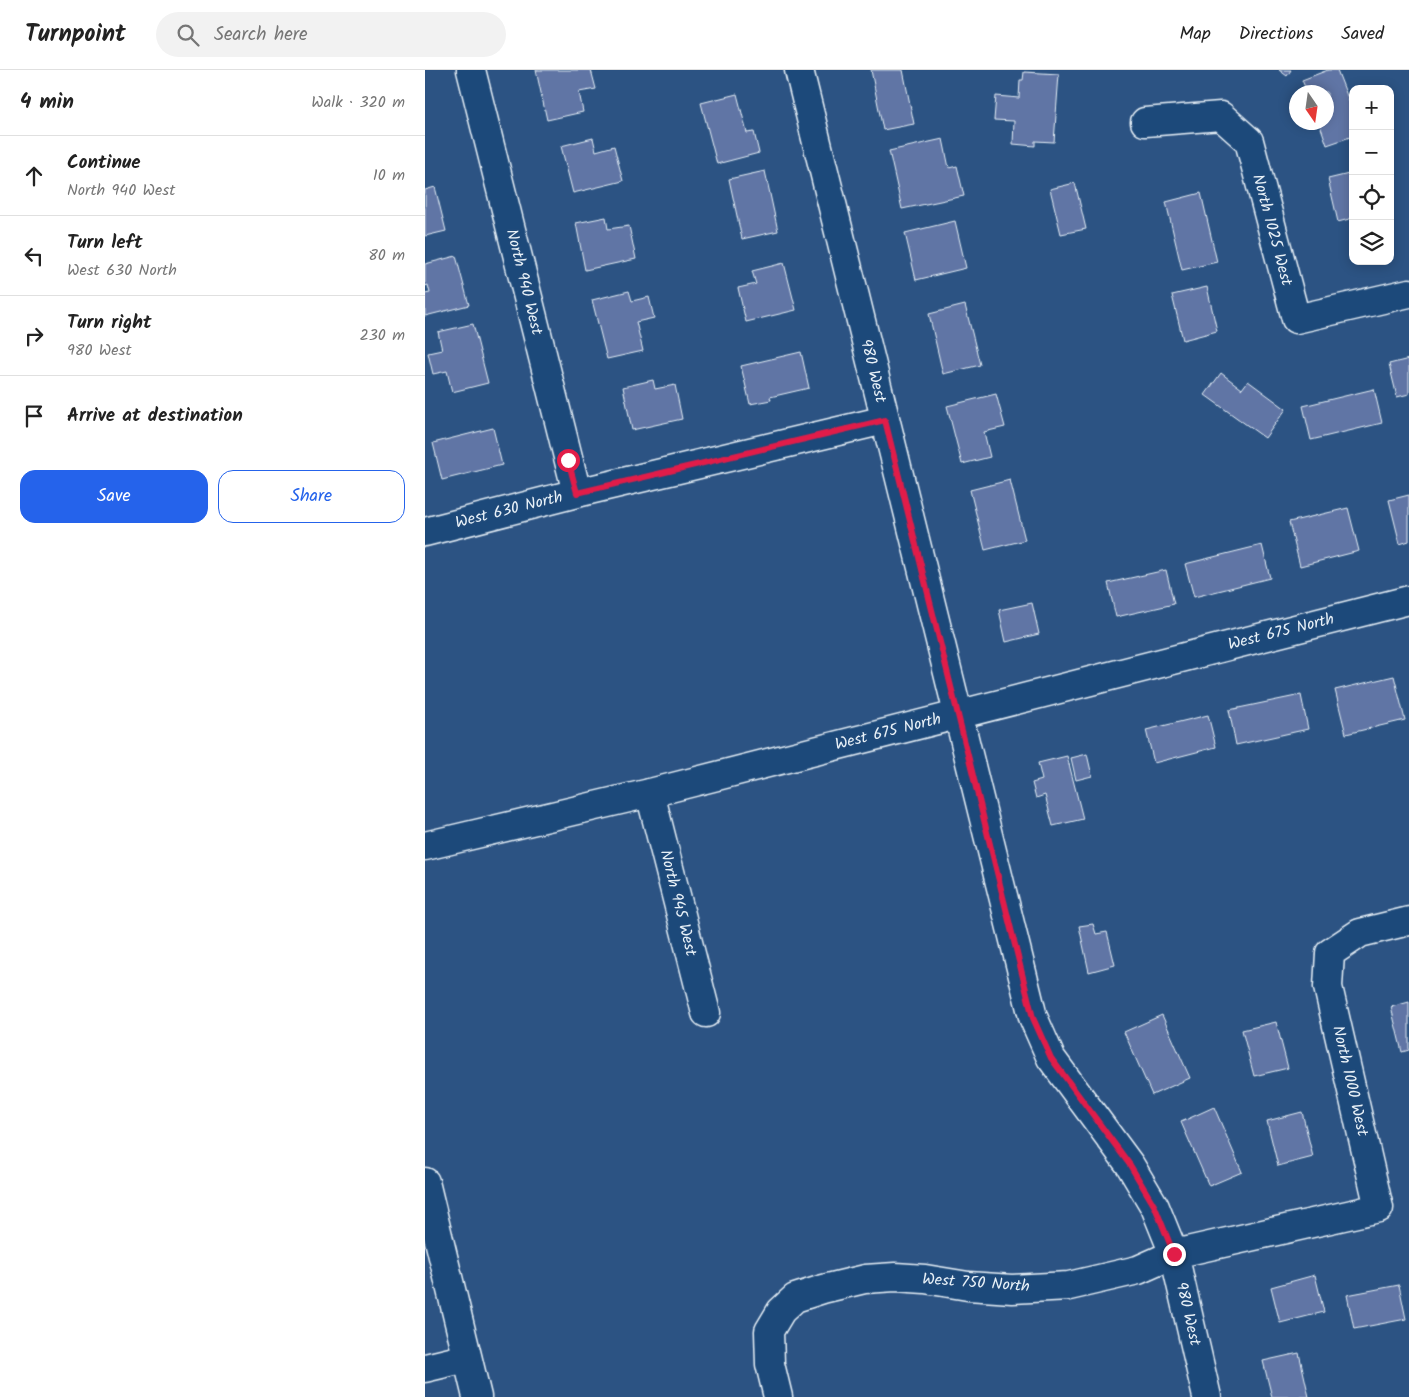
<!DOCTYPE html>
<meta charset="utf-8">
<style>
:root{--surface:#fff;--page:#f2f2f2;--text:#222;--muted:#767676;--line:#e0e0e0;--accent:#2563eb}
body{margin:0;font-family:Kalam,sans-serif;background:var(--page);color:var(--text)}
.controls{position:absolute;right:15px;top:15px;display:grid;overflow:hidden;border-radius:10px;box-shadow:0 2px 12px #0003}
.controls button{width:45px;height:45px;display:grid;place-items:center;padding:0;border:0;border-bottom:1px solid var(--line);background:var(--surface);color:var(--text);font:25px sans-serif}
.compass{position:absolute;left:864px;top:15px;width:45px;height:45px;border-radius:50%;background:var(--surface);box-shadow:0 2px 12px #0003;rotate:167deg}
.stop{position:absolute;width:15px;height:15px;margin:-11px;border:4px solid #e11d48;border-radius:50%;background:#fff}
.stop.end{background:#e11d48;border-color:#fff;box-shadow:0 1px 5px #0008}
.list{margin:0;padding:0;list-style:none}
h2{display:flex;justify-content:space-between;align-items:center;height:65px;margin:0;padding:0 20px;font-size:21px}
h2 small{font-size:16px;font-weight:400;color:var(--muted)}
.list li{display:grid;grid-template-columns:32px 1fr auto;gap:15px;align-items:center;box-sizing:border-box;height:80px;padding:0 20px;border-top:1px solid var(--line)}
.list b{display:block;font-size:19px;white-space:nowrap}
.list p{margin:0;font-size:16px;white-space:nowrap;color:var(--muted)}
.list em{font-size:16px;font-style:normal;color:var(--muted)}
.actions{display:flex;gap:10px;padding:15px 20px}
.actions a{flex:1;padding:11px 0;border:1px solid var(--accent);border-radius:15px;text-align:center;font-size:18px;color:var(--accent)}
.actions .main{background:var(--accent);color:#fff}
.icon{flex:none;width:28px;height:28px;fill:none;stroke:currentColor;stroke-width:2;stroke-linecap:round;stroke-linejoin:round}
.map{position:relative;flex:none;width:984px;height:1327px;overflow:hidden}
header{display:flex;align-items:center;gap:30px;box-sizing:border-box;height:70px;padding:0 25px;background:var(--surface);border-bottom:1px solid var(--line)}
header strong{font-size:24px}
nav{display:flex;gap:28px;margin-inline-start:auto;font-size:18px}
.search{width:350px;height:45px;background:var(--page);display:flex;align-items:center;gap:12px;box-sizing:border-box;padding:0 18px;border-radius:28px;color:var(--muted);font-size:19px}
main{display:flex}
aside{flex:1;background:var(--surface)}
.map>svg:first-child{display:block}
.building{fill:#6075a5;stroke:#e8f1f8}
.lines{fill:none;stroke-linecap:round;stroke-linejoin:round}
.street-casing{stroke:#e8f1f8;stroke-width:31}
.street{stroke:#1f4a7a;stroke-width:28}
.route{stroke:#e11d48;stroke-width:6}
.labels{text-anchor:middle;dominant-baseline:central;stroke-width:4;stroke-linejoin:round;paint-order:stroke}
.street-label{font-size:16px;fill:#e8f1f8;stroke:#1f4a7a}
</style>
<header>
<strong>Turnpoint</strong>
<div class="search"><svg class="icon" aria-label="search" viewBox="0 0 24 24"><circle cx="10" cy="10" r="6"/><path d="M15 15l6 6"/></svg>Search here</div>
<nav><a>Map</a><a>Directions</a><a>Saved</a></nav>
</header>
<main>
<aside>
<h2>4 min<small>Walk · 320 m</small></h2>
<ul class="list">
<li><svg class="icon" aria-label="ahead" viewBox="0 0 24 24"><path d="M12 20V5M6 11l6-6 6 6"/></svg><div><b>Continue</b><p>North 940 West</p></div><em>10 m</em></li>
<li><svg class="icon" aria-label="left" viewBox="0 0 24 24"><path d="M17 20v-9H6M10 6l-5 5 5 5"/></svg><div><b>Turn left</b><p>West 630 North</p></div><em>80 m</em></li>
<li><svg class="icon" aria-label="right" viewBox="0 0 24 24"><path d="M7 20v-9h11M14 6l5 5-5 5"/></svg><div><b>Turn right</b><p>980 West</p></div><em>230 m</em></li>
<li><svg class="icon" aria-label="arrive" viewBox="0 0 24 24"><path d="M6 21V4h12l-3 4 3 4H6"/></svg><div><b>Arrive at destination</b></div></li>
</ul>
<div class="actions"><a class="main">Save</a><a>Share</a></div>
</aside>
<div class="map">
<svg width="984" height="1327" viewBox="0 0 984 1327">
<rect width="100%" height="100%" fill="#2c5383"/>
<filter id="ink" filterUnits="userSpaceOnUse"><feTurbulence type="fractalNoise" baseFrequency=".02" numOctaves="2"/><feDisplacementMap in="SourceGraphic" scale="10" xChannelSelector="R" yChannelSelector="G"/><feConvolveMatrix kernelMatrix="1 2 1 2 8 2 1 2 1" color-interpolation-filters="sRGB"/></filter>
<g filter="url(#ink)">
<g class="building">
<polygon points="111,0 166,0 171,19 154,22 158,42 122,50"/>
<polygon points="446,0 478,0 489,54 458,60"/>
<polygon points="854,0 866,0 862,6"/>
<polygon points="903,0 912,0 928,41 928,66 902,75 894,52 902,52 902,22 882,22 877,10"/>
<polygon points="599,2 634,4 629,72 610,71 610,76 588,74 589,51 569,50 571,26 594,28 595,10 598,10"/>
<polygon points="312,24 322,63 329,62 334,83 292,94 276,33"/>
<polygon points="168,68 171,81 189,76 198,111 148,123 136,76"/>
<polygon points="518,69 524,98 532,96 539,126 477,139 464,81"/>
<polygon points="340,101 353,161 317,169 304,109"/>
<polygon points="928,103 928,148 913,152 903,109"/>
<polygon points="650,113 661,159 636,164 625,119"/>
<polygon points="10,117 21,161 0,166 0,120"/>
<polygon points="776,123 792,192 757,200 741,132"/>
<polygon points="181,147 183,159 204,156 211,189 160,200 151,153"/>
<polygon points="530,151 541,198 491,210 480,163"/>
<polygon points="31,186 44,235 0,246 0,224 5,223 3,215 0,216 0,194"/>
<polygon points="359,193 371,240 321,252 313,218 331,214 327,201"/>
<polygon points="782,217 792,261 758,270 747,225"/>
<polygon points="204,221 207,231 224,227 229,248 211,252 218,281 182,289 167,230"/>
<polygon points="540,235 555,295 518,304 504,244"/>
<polygon points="48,254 63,313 27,322 22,301 8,304 3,283 17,280 13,262"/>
<polygon points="376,282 384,318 345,327 346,330 325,334 316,296"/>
<polygon points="984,289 984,324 972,327 964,294"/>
<polygon points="796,303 817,319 823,311 861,339 840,368 780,325"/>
<polygon points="228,310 230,319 250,315 257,349 207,360 198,317"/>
<polygon points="949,319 957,353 886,370 878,336"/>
<polygon points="571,324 580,357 559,362 565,387 537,394 522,336"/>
<polygon points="68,358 77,395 17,410 8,373"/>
<polygon points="585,410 600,470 560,480 545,420"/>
<polygon points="984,425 984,471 975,474 964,430"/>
<polygon points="923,438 934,481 875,496 864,452"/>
<polygon points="837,475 845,508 769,527 760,494"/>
<polygon points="741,500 749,534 691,547 683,513"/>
<polygon points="607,533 614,564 581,572 574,540"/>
<polygon points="969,606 980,650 921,664 910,620"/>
<polygon points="876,625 883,659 811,675 804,640"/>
<polygon points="783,645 791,677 729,693 721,660"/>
<polygon points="662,684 667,706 651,710 646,688"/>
<polygon points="642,686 658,749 628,756 620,725 611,728 607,713 617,710 613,693"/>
<polygon points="668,854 671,864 682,862 690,895 664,902 654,856"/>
<polygon points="984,932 984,980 977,982 966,937"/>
<polygon points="737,945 765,1008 727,1025 699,962"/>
<polygon points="851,952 863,998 829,1006 817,960"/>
<polygon points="789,1037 817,1102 784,1116 756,1052"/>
<polygon points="877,1042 888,1087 853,1096 842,1051"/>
<polygon points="890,1205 899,1242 855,1253 846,1217"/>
<polygon points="974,1215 981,1249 929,1259 922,1225"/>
<polygon points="874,1283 884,1327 847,1327 838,1291"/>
</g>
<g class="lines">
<defs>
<g id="street">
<polyline points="46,0 152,423"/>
<polyline points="374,0 608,947 626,988 705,1095 730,1137 749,1184 782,1327"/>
<polyline points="720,52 796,46 824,71 871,249 984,223"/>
<polyline points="0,462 152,423 460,350"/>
<polyline points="225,723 281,943"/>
<polyline points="0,776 225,723 984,530"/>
<polyline points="0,1112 52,1327"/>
<polyline points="0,1298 42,1288"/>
<polyline points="353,1327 345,1294 344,1261 356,1241 370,1228 398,1219 440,1209 470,1207 500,1209 543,1216 587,1219 644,1216 713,1200 749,1184 954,1138 903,917 905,883 935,863 984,851"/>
</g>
</defs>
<use href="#street" class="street-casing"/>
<use href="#street" class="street"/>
</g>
</g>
<g class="lines" filter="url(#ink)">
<polyline class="route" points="143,390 152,423 460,350 608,948 626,988 705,1095 730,1137 749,1184"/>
</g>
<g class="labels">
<g class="street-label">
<text transform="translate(847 160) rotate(75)">North 1025 West</text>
<text transform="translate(99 212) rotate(76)">North 940 West</text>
<text transform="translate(448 301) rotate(76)">980 West</text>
<text transform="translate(84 440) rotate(-14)">West 630 North</text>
<text transform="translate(856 562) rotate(-14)">West 675 North</text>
<text transform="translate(463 662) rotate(-14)">West 675 North</text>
<text transform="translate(253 833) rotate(76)">North 945 West</text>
<text transform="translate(925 1011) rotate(77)">North 1000 West</text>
<text transform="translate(551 1213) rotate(4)">West 750 North</text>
<text transform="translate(763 1244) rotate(77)">980 West</text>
</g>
</g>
</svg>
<div class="controls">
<button>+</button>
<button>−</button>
<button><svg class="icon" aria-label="locate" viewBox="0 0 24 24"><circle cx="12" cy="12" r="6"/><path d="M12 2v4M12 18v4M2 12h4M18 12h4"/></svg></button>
<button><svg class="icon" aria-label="layers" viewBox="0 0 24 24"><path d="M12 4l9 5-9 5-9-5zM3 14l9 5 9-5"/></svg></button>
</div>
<svg class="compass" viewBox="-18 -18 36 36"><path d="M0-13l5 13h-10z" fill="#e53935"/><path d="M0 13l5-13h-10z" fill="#767676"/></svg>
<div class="stop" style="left:143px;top:390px"></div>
<div class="stop end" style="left:749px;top:1184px"></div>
</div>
</main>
